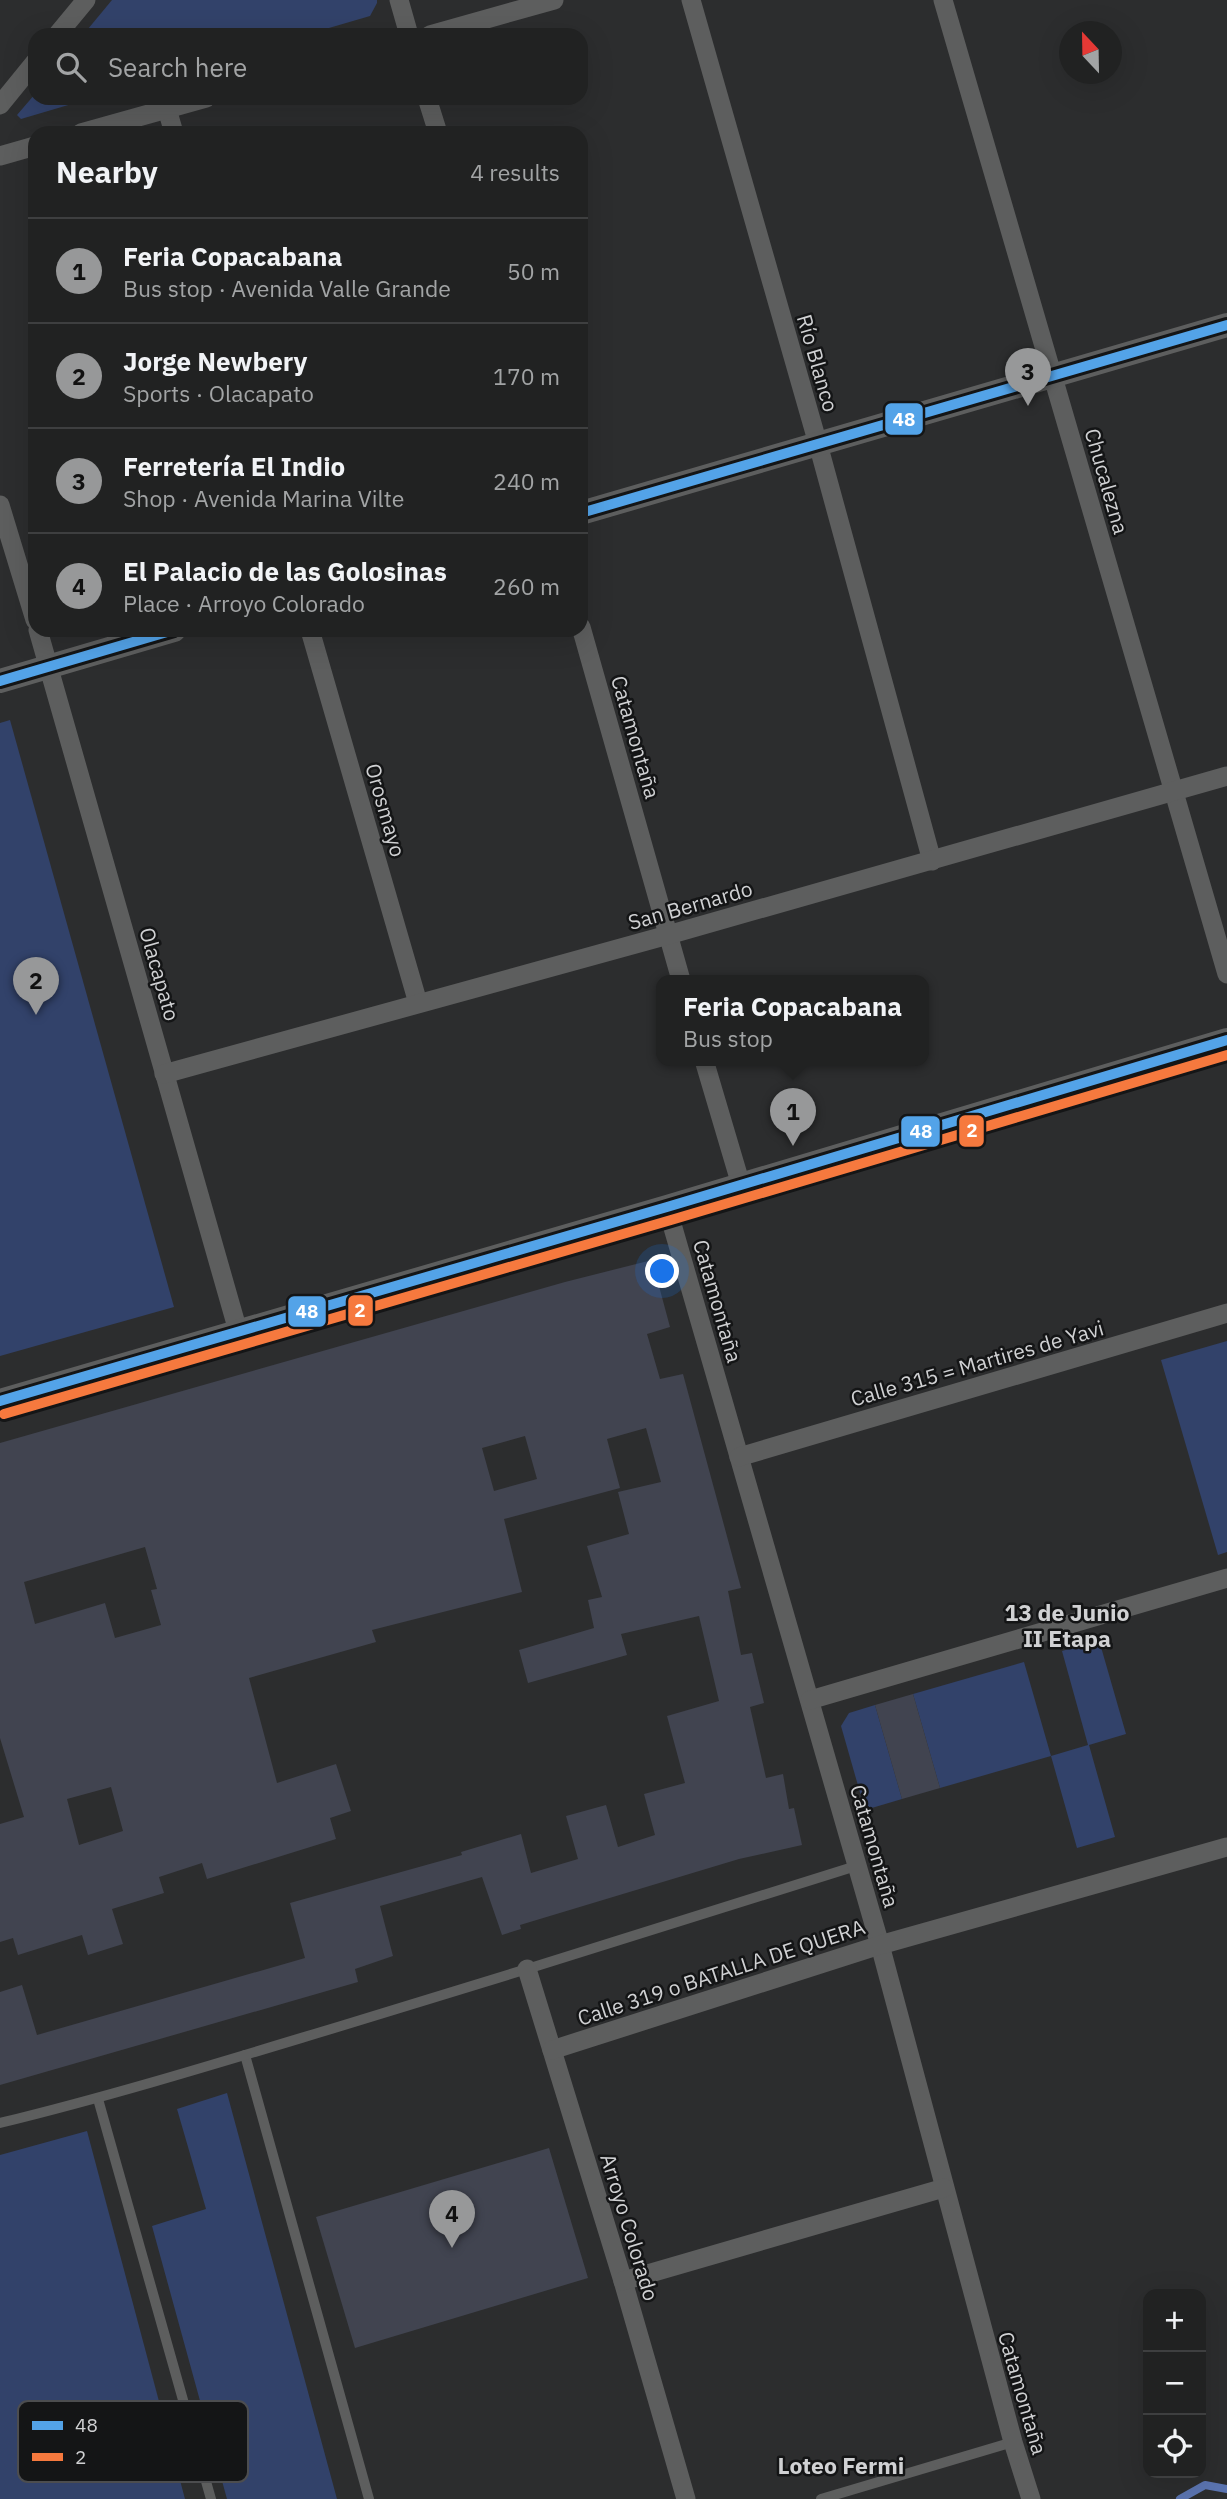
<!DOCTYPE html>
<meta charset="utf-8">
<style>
:root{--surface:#212222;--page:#2d2f2f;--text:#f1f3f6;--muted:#a2a4a5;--line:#3e3f40;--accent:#979899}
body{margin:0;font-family:"IBM Plex Sans",sans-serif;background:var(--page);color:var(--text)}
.controls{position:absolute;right:21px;bottom:21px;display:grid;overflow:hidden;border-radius:14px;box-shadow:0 7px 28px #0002}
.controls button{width:63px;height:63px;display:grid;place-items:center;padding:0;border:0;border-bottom:2px solid var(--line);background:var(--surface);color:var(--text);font:35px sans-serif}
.compass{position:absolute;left:1059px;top:21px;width:63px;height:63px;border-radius:50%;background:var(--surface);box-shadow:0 7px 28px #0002;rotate:338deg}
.you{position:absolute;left:663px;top:1272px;width:24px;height:24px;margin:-18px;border:5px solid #fff;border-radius:50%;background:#1a73e8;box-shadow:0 0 0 10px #1a73e833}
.badge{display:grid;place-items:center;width:46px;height:46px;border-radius:50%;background:var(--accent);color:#111;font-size:23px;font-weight:700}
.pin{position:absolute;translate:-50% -58px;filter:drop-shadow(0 2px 4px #0008)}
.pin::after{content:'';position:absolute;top:37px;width:24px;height:21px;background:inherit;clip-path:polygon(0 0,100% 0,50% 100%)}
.popup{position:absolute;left:656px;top:975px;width:273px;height:91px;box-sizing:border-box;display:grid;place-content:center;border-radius:14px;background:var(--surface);filter:drop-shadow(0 2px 5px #0005);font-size:23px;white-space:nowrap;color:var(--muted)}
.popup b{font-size:26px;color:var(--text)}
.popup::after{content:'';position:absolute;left:50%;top:100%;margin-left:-14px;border:14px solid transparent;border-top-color:var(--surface)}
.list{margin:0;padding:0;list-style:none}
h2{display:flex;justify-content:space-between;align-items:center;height:91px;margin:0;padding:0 28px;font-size:30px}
h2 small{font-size:23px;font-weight:400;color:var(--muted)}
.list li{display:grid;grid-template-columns:46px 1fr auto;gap:21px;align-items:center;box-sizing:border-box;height:105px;padding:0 28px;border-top:2px solid var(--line)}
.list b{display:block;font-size:26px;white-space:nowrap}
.list p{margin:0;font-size:23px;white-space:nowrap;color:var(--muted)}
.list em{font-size:23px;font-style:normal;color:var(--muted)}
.icon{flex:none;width:38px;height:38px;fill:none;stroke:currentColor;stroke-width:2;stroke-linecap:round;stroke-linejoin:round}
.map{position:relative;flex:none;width:1227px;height:2499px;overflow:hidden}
.search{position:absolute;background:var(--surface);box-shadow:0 7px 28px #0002;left:28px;top:28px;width:560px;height:77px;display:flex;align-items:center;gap:18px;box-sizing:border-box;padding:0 24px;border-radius:21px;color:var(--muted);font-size:26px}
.panel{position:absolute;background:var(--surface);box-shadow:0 7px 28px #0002;left:28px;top:126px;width:560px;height:511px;border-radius:21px}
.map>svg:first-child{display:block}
.green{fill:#32426a}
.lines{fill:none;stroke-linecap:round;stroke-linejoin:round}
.stream{stroke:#5b74b0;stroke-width:8}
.building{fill:#414450;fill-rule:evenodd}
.service{stroke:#5d5e5e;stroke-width:10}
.minor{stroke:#5d5e5e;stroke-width:19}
.tertiary{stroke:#5d5e5e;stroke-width:24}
.bus-1-casing{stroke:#141516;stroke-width:16}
.bus-2-casing{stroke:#141516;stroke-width:16}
.bus-1{stroke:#53a3e8;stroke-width:10}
.bus-2{stroke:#f6793e;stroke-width:10}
.labels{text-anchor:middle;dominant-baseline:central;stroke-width:5;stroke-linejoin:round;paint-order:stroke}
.street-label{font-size:21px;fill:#d0d1d3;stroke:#141516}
.neighbourhood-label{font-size:23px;font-weight:bold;fill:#d0d1d3;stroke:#141516}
.key{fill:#141516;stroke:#4c4d4f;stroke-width:2}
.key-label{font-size:19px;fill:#d0d1d3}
.line-badge{stroke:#141516;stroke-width:2.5}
.badge-label{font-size:19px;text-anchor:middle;font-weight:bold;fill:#fff}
</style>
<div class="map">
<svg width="1227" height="2499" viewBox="0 0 1227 2499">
<rect width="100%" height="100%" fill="#2c2d2e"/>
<g class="green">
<polygon points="112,0 377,0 377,3 370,16 305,35 83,35"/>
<polygon points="35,94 35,98 92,98 21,119 17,115"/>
<polygon points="10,720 174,1307 0,1356 0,723"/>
<polygon points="1227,1341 1227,1552 1218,1555 1161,1360"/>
<polygon points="1099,1640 1126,1734 1089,1745 1115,1837 1077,1848 1051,1756 940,1788 913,1694 1024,1662 1051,1756 1088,1745 1062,1651"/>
<polygon points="875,1705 902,1799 865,1810 841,1726 849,1713"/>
<polygon points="227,2093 337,2499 227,2499 152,2226 206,2209 177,2109"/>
<polygon points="87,2131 185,2499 0,2499 0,2155"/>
</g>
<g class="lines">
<polyline class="stream" points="1180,2499 1205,2485 1227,2489"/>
</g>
<g class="building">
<path d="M652,1260L670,1327L647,1334L660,1379L683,1374L741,1588L728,1591L741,1655L752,1653L764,1703L750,1707L766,1778L783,1774L789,1809L794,1808L802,1845L739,1859L520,1925L521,1929L502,1935L482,1877L380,1906L393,1956L355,1969L358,1982L0,2085V1992L22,1985L37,2035L305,1958L290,1903L462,1855L461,1852L521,1834L531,1873L578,1859L566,1816L606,1805L618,1847L655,1835L644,1794L685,1783L667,1716L719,1701L699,1616L621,1634L627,1655L528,1683L519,1650L594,1628L588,1600L602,1597L587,1546L629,1534L618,1492L661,1482L646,1428L607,1439L620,1488L504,1519L522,1592L372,1630L376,1642L249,1678L277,1783L336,1764L351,1811L330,1818L336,1839L207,1879L202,1863L159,1877L164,1893L112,1909L123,1944L88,1955L82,1935L18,1955L13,1938L0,1942V1824L24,1817L0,1738V1443L565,1282ZM525,1436L537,1479L494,1491L482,1448ZM145,1547L157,1589L151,1590L161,1625L115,1638L105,1603L35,1624L24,1582ZM111,1787L123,1831L79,1845L67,1799Z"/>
<polygon points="913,1694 940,1788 902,1799 875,1705"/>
<polygon points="549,2148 588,2278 355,2348 316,2217"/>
</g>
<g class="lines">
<g class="service">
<polyline points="245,2055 369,2499"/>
<polyline points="98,2099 211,2499"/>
<path d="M0,2123C115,2095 228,2060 341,2026C513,1974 685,1920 856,1866"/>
<polyline points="821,2499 1013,2442"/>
</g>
<g class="minor">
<polyline points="399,0 409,35"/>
<polyline points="691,0 818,444 932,861"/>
<polyline points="943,0 1227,974"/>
<polyline points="57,35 86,0"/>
<polyline points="430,35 554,0"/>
<polyline points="427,98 438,133"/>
<polyline points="0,105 35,62"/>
<polyline points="167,109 174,133"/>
<polyline points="81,133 206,98"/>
<polyline points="0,156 35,146"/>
<polyline points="0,505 35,620"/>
<polyline points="581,627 681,980"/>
<polyline points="38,630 238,1331"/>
<polyline points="310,630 418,1003"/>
<polyline points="704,1060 741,1185"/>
<polyline points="164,1074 668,935 1227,776"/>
<polyline points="667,1207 880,1945 1013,2442 1031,2499"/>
<polyline points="739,1457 1227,1313"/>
<polyline points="810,1700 1227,1578"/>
<polyline points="527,1969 623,2281 686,2499"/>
<polyline points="552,2050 880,1945 1227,1847"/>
<polyline points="623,2281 944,2188"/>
</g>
<g class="tertiary">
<polyline points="581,513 1227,325"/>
<polyline points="0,681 174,630"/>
<polyline points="0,1401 667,1207 1227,1040"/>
</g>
<defs>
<g id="bus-1">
<polyline points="581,513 1227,325"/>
<polyline points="0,681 174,630"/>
<polyline points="0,1401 667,1207 1227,1040"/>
</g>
<polyline id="bus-2" points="4,1414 671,1220 1227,1055"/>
</defs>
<use href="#bus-1" class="bus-1-casing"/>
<use href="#bus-2" class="bus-2-casing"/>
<use href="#bus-1" class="bus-1"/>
<use href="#bus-2" class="bus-2"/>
</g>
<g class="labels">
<g class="street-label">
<text transform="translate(818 363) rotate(74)">Río Blanco</text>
<text transform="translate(1107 481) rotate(74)">Chucalezna</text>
<text transform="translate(636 737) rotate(74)">Catamontaña</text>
<text transform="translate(386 810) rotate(74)">Orosmayo</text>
<text transform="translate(690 905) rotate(-16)">San Bernardo</text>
<text transform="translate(160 974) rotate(74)">Olacapato</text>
<text transform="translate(718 1301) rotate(74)">Catamontaña</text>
<text transform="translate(977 1363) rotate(-16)">Calle 315 = Martires de Yavi</text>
<text transform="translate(875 1846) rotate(74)">Catamontaña</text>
<text transform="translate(721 1972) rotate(-18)">Calle 319 o BATALLA DE QUERA</text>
<text transform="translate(630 2227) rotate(73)">Arroyo Colorado</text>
<text transform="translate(1023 2393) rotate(74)">Catamontaña</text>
</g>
<g class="neighbourhood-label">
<text x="1067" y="1612">13 de Junio<tspan x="1067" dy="26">II Etapa</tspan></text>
<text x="841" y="2465">Loteo Fermi</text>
</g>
</g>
<rect x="18" y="2401" width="230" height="81" rx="10" class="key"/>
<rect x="32" y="2421" width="31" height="9" fill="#53a3e8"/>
<rect x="32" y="2453" width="31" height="8" fill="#f6793e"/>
<g class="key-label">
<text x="75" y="2432">48</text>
<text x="75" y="2464">2</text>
</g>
<g class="line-badge">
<rect x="884" y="402" width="40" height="34" rx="7" fill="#53a3e8"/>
<rect x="958" y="1114" width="27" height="34" rx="7" fill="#f6793e"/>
<rect x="900" y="1115" width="41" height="33" rx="7" fill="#53a3e8"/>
<rect x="347" y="1294" width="27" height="33" rx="7" fill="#f6793e"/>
<rect x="287" y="1295" width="40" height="33" rx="7" fill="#53a3e8"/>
</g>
<g class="badge-label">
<text x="904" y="426">48</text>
<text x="972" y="1137">2</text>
<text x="921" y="1138">48</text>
<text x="360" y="1317">2</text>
<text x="307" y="1318">48</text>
</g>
</svg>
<div class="controls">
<button>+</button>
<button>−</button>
<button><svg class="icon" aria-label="locate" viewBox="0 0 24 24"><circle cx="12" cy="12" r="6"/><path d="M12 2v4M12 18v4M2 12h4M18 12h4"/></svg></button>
</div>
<svg class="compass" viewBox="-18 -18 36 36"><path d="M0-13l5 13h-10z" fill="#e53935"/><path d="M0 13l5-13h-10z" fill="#a2a4a5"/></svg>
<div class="you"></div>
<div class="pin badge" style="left:793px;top:1146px">1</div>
<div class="popup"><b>Feria Copacabana</b>Bus stop</div>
<div class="pin badge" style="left:36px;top:1015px">2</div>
<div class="pin badge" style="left:1028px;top:406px">3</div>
<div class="pin badge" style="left:452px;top:2248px">4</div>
<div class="search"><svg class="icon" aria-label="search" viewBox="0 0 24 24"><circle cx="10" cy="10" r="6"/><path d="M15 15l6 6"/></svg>Search here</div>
<section class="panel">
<h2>Nearby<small>4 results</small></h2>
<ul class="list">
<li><span class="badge">1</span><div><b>Feria Copacabana</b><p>Bus stop · Avenida Valle Grande</p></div><em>50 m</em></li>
<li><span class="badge">2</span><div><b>Jorge Newbery</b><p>Sports · Olacapato</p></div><em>170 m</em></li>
<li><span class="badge">3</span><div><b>Ferretería El Indio</b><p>Shop · Avenida Marina Vilte</p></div><em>240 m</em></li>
<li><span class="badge">4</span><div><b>El Palacio de las Golosinas</b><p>Place · Arroyo Colorado</p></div><em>260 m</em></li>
</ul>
</section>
</div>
